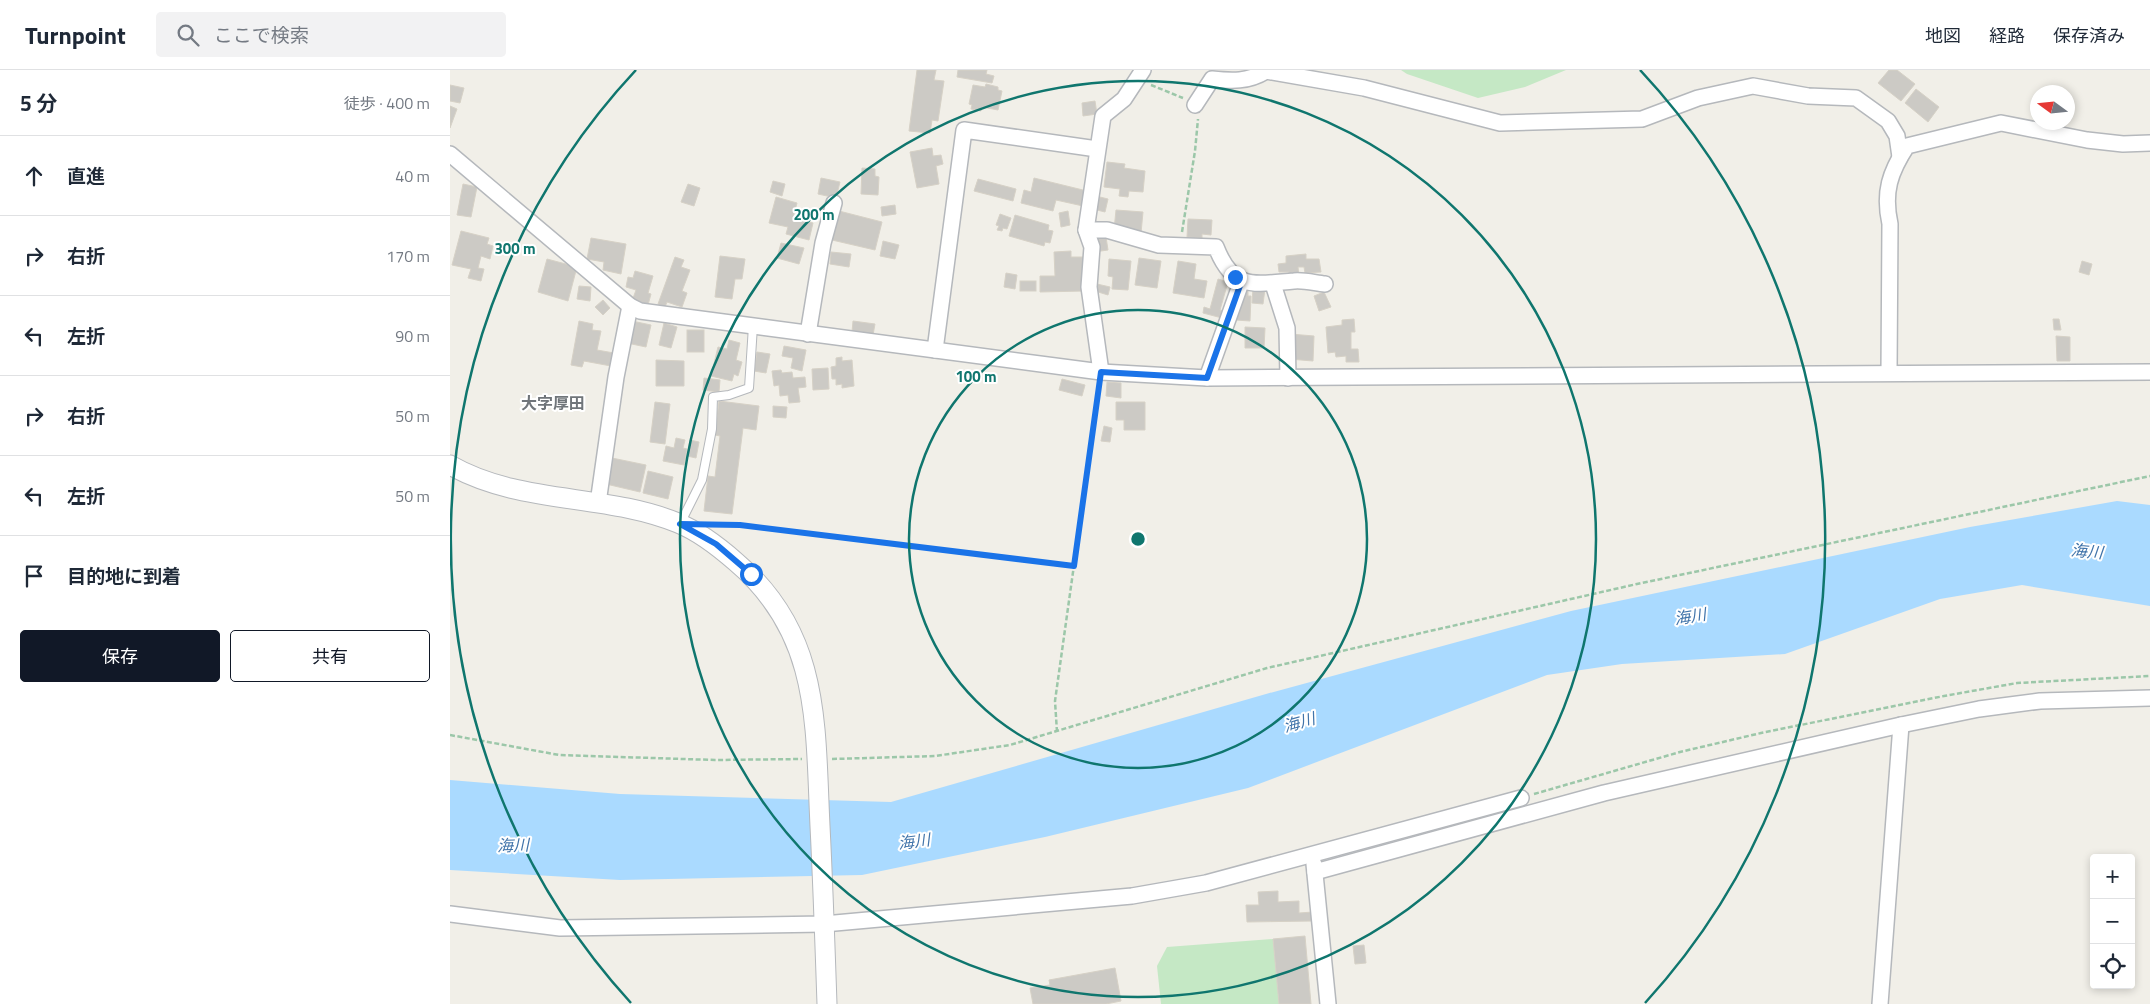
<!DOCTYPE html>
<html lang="ja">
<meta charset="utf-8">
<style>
:root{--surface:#fff;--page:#f2f2f3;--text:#1f2937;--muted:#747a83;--line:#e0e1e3;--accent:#111827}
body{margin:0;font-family:"Titillium Web","Noto Sans JP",sans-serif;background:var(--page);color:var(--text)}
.controls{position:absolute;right:15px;bottom:15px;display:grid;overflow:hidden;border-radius:5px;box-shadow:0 2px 8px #0003}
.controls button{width:45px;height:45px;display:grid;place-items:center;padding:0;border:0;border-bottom:1px solid var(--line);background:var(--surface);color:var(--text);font:25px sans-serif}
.compass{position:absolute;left:1580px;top:15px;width:45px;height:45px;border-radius:50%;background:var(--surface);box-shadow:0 2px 8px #0003;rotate:285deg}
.stop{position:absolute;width:15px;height:15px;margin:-11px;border:4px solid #1a73e8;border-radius:50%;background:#fff}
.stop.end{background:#1a73e8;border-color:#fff;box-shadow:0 1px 5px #0008}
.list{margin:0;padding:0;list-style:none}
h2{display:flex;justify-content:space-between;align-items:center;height:65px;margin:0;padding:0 20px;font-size:21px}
h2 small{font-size:16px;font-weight:400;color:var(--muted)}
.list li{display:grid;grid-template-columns:32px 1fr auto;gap:15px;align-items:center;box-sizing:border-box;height:80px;padding:0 20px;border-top:1px solid var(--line)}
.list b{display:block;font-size:19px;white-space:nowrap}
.list em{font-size:16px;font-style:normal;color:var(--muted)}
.actions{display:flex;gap:10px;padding:15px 20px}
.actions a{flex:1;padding:11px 0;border:1px solid var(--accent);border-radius:5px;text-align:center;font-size:18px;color:var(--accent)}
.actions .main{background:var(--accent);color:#fff}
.icon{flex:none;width:28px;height:28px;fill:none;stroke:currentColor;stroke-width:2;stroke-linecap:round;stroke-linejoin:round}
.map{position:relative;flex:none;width:1700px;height:934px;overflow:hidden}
header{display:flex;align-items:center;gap:30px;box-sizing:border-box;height:70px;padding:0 25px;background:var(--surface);border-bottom:1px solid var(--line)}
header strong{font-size:24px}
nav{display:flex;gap:28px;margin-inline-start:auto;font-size:18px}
.search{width:350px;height:45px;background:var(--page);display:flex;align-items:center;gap:12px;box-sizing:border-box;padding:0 18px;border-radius:5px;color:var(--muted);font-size:19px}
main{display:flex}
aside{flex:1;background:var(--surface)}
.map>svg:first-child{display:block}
.green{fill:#c5e8c5}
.water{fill:#aadaff}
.building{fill:#cccac5;stroke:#d6d1c6}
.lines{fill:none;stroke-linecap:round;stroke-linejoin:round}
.service-casing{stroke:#b5b8bc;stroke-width:10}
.minor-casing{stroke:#b5b8bc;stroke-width:18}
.tertiary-casing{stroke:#b5b8bc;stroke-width:21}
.path{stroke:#9cc7a9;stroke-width:2.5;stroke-dasharray:5 2.5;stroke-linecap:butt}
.service{stroke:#fff;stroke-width:8}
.minor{stroke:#fff;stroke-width:15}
.tertiary{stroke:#fff;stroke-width:19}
.route{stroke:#1a73e8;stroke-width:6}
.ring{fill:none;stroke:#0f766e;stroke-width:2.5}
.labels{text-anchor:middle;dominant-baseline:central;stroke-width:4;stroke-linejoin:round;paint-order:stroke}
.neighbourhood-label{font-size:16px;font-weight:bold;fill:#70757a;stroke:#fff}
.water-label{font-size:16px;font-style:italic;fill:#4174aa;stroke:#fff}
.centre{fill:#0f766e;stroke:#fff;stroke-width:2.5}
.ring-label{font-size:15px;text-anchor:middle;font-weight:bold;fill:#0f766e;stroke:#fff;stroke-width:4;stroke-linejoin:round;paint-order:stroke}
</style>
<header>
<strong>Turnpoint</strong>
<div class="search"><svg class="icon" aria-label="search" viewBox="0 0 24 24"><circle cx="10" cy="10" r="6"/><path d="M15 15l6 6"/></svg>ここで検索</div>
<nav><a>地図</a><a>経路</a><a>保存済み</a></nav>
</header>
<main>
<aside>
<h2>5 分<small>徒歩 · 400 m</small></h2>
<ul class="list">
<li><svg class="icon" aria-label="ahead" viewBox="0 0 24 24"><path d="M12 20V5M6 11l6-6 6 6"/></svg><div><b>直進</b></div><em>40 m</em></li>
<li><svg class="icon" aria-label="right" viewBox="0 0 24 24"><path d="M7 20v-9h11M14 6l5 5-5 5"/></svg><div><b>右折</b></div><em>170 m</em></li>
<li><svg class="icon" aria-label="left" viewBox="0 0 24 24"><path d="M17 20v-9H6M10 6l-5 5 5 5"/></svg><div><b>左折</b></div><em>90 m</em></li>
<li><svg class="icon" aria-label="right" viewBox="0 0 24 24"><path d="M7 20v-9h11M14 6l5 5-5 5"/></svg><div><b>右折</b></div><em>50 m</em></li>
<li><svg class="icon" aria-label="left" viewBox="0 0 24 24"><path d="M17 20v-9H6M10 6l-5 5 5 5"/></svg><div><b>左折</b></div><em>50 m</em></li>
<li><svg class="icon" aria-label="arrive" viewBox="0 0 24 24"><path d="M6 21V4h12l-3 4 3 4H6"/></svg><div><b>目的地に到着</b></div></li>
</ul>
<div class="actions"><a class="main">保存</a><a>共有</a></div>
</aside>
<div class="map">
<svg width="1700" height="934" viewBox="0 0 1700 934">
<rect width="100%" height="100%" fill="#f1efe8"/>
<g class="green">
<polygon points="951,0 1116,0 1075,17 1028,28 957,4"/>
<polygon points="823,869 829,934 711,934 707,896 717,877"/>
</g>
<polygon class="water" points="1667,431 1700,435 1700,536 1572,515 1490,529 1335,584 1172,594 1097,605 798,718 595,767 412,805 170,810 0,800 0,710 170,724 441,732 816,624 1121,541 1520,457"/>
<g class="building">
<polygon points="467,0 486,0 484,10 494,11 488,51 482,50 480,63 459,61"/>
<polygon points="508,0 537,0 536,4 544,6 542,13 507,7"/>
<polygon points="1439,0 1447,0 1465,14 1451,31 1428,13"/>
<polygon points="536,14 548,17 548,20 552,21 548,40 532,37 531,41 521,39 522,35 519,34 523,15 535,17"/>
<polygon points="0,15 14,18 10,33 0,31"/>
<polygon points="1466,19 1489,37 1478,52 1455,33"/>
<polygon points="645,31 647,44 633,46 632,33"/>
<polygon points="0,36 7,39 0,58"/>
<polygon points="482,78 483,86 491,85 493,94 486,96 489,114 467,118 460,82"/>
<polygon points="657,92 675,94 674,98 695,101 693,122 679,121 678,127 669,126 670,119 654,117"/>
<polygon points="412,98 425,99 425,106 429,107 428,125 411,124"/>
<polygon points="371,108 390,112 386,128 368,124"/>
<polygon points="584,108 637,121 633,136 606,130 603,141 571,133 574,120 581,122"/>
<polygon points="528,109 566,119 563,131 524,121"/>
<polygon points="323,111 335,114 332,126 320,122"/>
<polygon points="13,114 27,117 21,147 7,145"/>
<polygon points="238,114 250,118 244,136 231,132"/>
<polygon points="646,126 658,129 655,142 643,139"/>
<polygon points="326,127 347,133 343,148 363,153 359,170 336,164 338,157 319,153"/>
<polygon points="445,135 446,144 432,146 431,137"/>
<polygon points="666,140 693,142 691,163 664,160"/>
<polygon points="389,141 432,152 425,180 382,170"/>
<polygon points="618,141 620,155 611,157 609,143"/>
<polygon points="550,144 561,148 557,159 553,158 552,161 547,160 549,156 546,155"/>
<polygon points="565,145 599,155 598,160 603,161 600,173 595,172 594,176 559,166"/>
<polygon points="738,149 762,150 761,165 752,164 752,168 737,167"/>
<polygon points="11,161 39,168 37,174 43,176 40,189 31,186 28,198 34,199 31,211 18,208 21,199 2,195"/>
<polygon points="656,167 658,180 644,182 642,169"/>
<polygon points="141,168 176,174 171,204 153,200 154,192 137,189"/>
<polygon points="433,171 449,175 445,189 430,186"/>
<polygon points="331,173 354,178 349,194 327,188"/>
<polygon points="621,181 621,187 633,187 634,221 590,222 590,206 605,206 604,182"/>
<polygon points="381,182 401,184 399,197 380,194"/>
<polygon points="856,184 856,189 869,189 871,202 855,203 854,197 848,197 849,206 838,206 839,202 829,202 828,194 836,193 836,186"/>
<polygon points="270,186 295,189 292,209 285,209 282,229 265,227"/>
<polygon points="225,187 234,190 231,197 240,200 232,221 237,223 232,237 217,232 215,237 208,234"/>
<polygon points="689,188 711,191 707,218 685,215"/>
<polygon points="97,189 127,197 118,231 88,222"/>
<polygon points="659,189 681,191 678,220 662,219 663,207 658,206"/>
<polygon points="728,191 746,194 744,209 757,211 754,228 723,223"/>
<polygon points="1632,191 1642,194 1639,205 1629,202"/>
<polygon points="185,201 203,206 198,223 201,224 198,235 182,231 186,220 176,217 178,207 183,208"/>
<polygon points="556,203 567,205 565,219 554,217"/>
<polygon points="768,209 778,212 770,240 774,241 772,248 753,243 754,237 760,239"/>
<rect x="570" y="211" width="16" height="10"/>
<polygon points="647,214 660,217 658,225 645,221"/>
<polygon points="129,216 141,217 140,231 127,229"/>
<polygon points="803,218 815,219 813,234 802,233"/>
<polygon points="792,221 798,221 798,226 801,226 800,251 786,250 787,226"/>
<polygon points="874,222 881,237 869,241 864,226"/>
<polygon points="153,230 160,238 153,245 145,237"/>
<polygon points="904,249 905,262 901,262 901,279 908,279 909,292 896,292 896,286 886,287 885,282 878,283 876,257 892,255 892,250"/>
<polygon points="1603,249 1609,249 1611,260 1604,260"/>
<polygon points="129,251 143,254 142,260 151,261 147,280 164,283 161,296 134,291 132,297 121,295"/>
<polygon points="182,251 201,255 196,277 177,273"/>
<polygon points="403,251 425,254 423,265 402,262"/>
<polygon points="214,253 227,257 221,278 209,275"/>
<polygon points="795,257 815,258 814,278 795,278"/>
<rect x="237" y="260" width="17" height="22"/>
<polygon points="840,264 864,266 863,291 839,289"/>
<polygon points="1606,266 1620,267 1620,291 1607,291"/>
<polygon points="279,270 290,273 286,290 292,292 288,306 284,304 282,311 261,306 268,277 277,279"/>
<polygon points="334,276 356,280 352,301 341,298 343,288 332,286"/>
<polygon points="307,282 320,284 316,303 304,301"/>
<polygon points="392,287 392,291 402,290 404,316 392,318 392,314 386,315 386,309 382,309 381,297 386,296 386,288"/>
<polygon points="206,290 234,291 234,316 206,316"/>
<polygon points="378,298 379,319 363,320 362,299"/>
<polygon points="331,300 332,303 342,302 343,308 355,307 356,317 348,318 350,332 339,333 338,325 330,326 329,315 324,316 322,301"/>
<polygon points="254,308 270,310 269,322 253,320"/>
<polygon points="612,309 635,315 632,326 609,320"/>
<polygon points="657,312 671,313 671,328 656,326"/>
<polygon points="269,331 309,336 306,360 293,358 282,444 254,441 258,406 265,407 270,366 265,365"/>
<polygon points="205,332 220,334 215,374 200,372"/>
<polygon points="666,332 695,332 695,360 674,360 674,350 666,350"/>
<polygon points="323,336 337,337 336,348 323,347"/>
<polygon points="654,356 662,358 660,372 651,371"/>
<polygon points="226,368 235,370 233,378 237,379 234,395 213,391 216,376 224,378"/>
<polygon points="240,370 249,372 246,388 237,386"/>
<polygon points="162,388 196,395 190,422 156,414"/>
<polygon points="198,401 223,407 218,429 193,423"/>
<polygon points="828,821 828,832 849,831 849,843 863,842 863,851 797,852 796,835 809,835 808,822"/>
<polygon points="855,866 861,934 829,934 823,869"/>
<polygon points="914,875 916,893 905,894 903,876"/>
<polygon points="665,898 671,931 656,934 583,934 580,918 600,915 599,910"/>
</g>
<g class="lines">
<defs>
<polyline id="service" points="230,454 252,410 262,359 263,327 279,325 299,318 303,256"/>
<g id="minor">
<path d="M745,35L762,9C782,11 798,12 816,1L914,18L1050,53L1192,49L1248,28L1303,16L1358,26L1406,28L1438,51L1447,66L1450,87"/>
<polyline points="0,84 180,236 190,241 651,302 757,308 1700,302"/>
<path d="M636,160H657L709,175L766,177C783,221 804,214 844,211C854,210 865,213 875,214"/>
<polyline points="823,214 837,258 838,308"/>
<polyline points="358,264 373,173 384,133"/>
<polyline points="485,280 514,60 647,79"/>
<polyline points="651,302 639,217 642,177 636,160 653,46 674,29 693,0"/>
<path d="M1439,303L1440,154C1433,122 1440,102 1457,76L1551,53L1637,70L1673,74L1700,73"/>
<polyline points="757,308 792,210"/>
<polyline points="148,433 166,307 180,236"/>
<polyline points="864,794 878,934"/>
<polyline points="865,802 1154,723 1451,655 1529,639 1590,631 1700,628"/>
<polyline points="0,844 110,858 374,854 682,826 756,813 1071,728"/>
<polyline points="1430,934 1451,655"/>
</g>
<path id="tertiary" d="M0,395C70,435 155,423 228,453C250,462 269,477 286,492C371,564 365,654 370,756C373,815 375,875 377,934"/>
</defs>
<use href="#service" class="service-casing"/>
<use href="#minor" class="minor-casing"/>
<use href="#tertiary" class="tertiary-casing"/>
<g class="path">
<polyline points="701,15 733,28"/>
<polyline points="732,162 745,81 748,49"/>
<polyline points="266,454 289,455 624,496"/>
<polyline points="607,662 605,631 649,316"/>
<polyline points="0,665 109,685 265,690 352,689"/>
<polyline points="382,689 485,686 560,675 817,598 1187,514 1700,406"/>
<polyline points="1084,724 1230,682 1311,663 1494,626 1567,613 1700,606"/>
</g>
<use href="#service" class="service"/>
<use href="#minor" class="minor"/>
<use href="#tertiary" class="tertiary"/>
</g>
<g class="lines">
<polyline class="route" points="301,504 266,474 230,454 290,455 624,496 651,302 757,308 792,210 785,207"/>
</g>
<g class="ring">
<circle cx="688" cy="469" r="229"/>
<circle cx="688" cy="469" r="458"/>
<path d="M181 933A687 687 0 0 1 186 0M1190 0A687 687 0 0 1 1195 933"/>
</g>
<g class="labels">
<g class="neighbourhood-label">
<text x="103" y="333">大字厚田</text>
</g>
<g class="water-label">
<text transform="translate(1637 481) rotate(5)">海川</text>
<text transform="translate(1240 546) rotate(-9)">海川</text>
<text transform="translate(849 652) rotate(-16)">海川</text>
<text transform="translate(464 771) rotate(-7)">海川</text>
<text transform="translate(63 775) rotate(-2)">海川</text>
</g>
</g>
<circle cx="688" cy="469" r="8" class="centre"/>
<g class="ring-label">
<text x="364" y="150">200 m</text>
<text x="65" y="184">300 m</text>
<text x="526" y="312">100 m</text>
</g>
</svg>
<div class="controls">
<button>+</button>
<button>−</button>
<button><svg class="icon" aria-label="locate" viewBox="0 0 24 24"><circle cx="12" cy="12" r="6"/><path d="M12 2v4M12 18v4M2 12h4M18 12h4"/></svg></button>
</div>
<svg class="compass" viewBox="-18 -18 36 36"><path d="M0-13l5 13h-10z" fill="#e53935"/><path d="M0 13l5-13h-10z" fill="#747a83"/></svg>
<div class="stop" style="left:301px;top:504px"></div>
<div class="stop end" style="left:785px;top:207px"></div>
</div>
</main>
